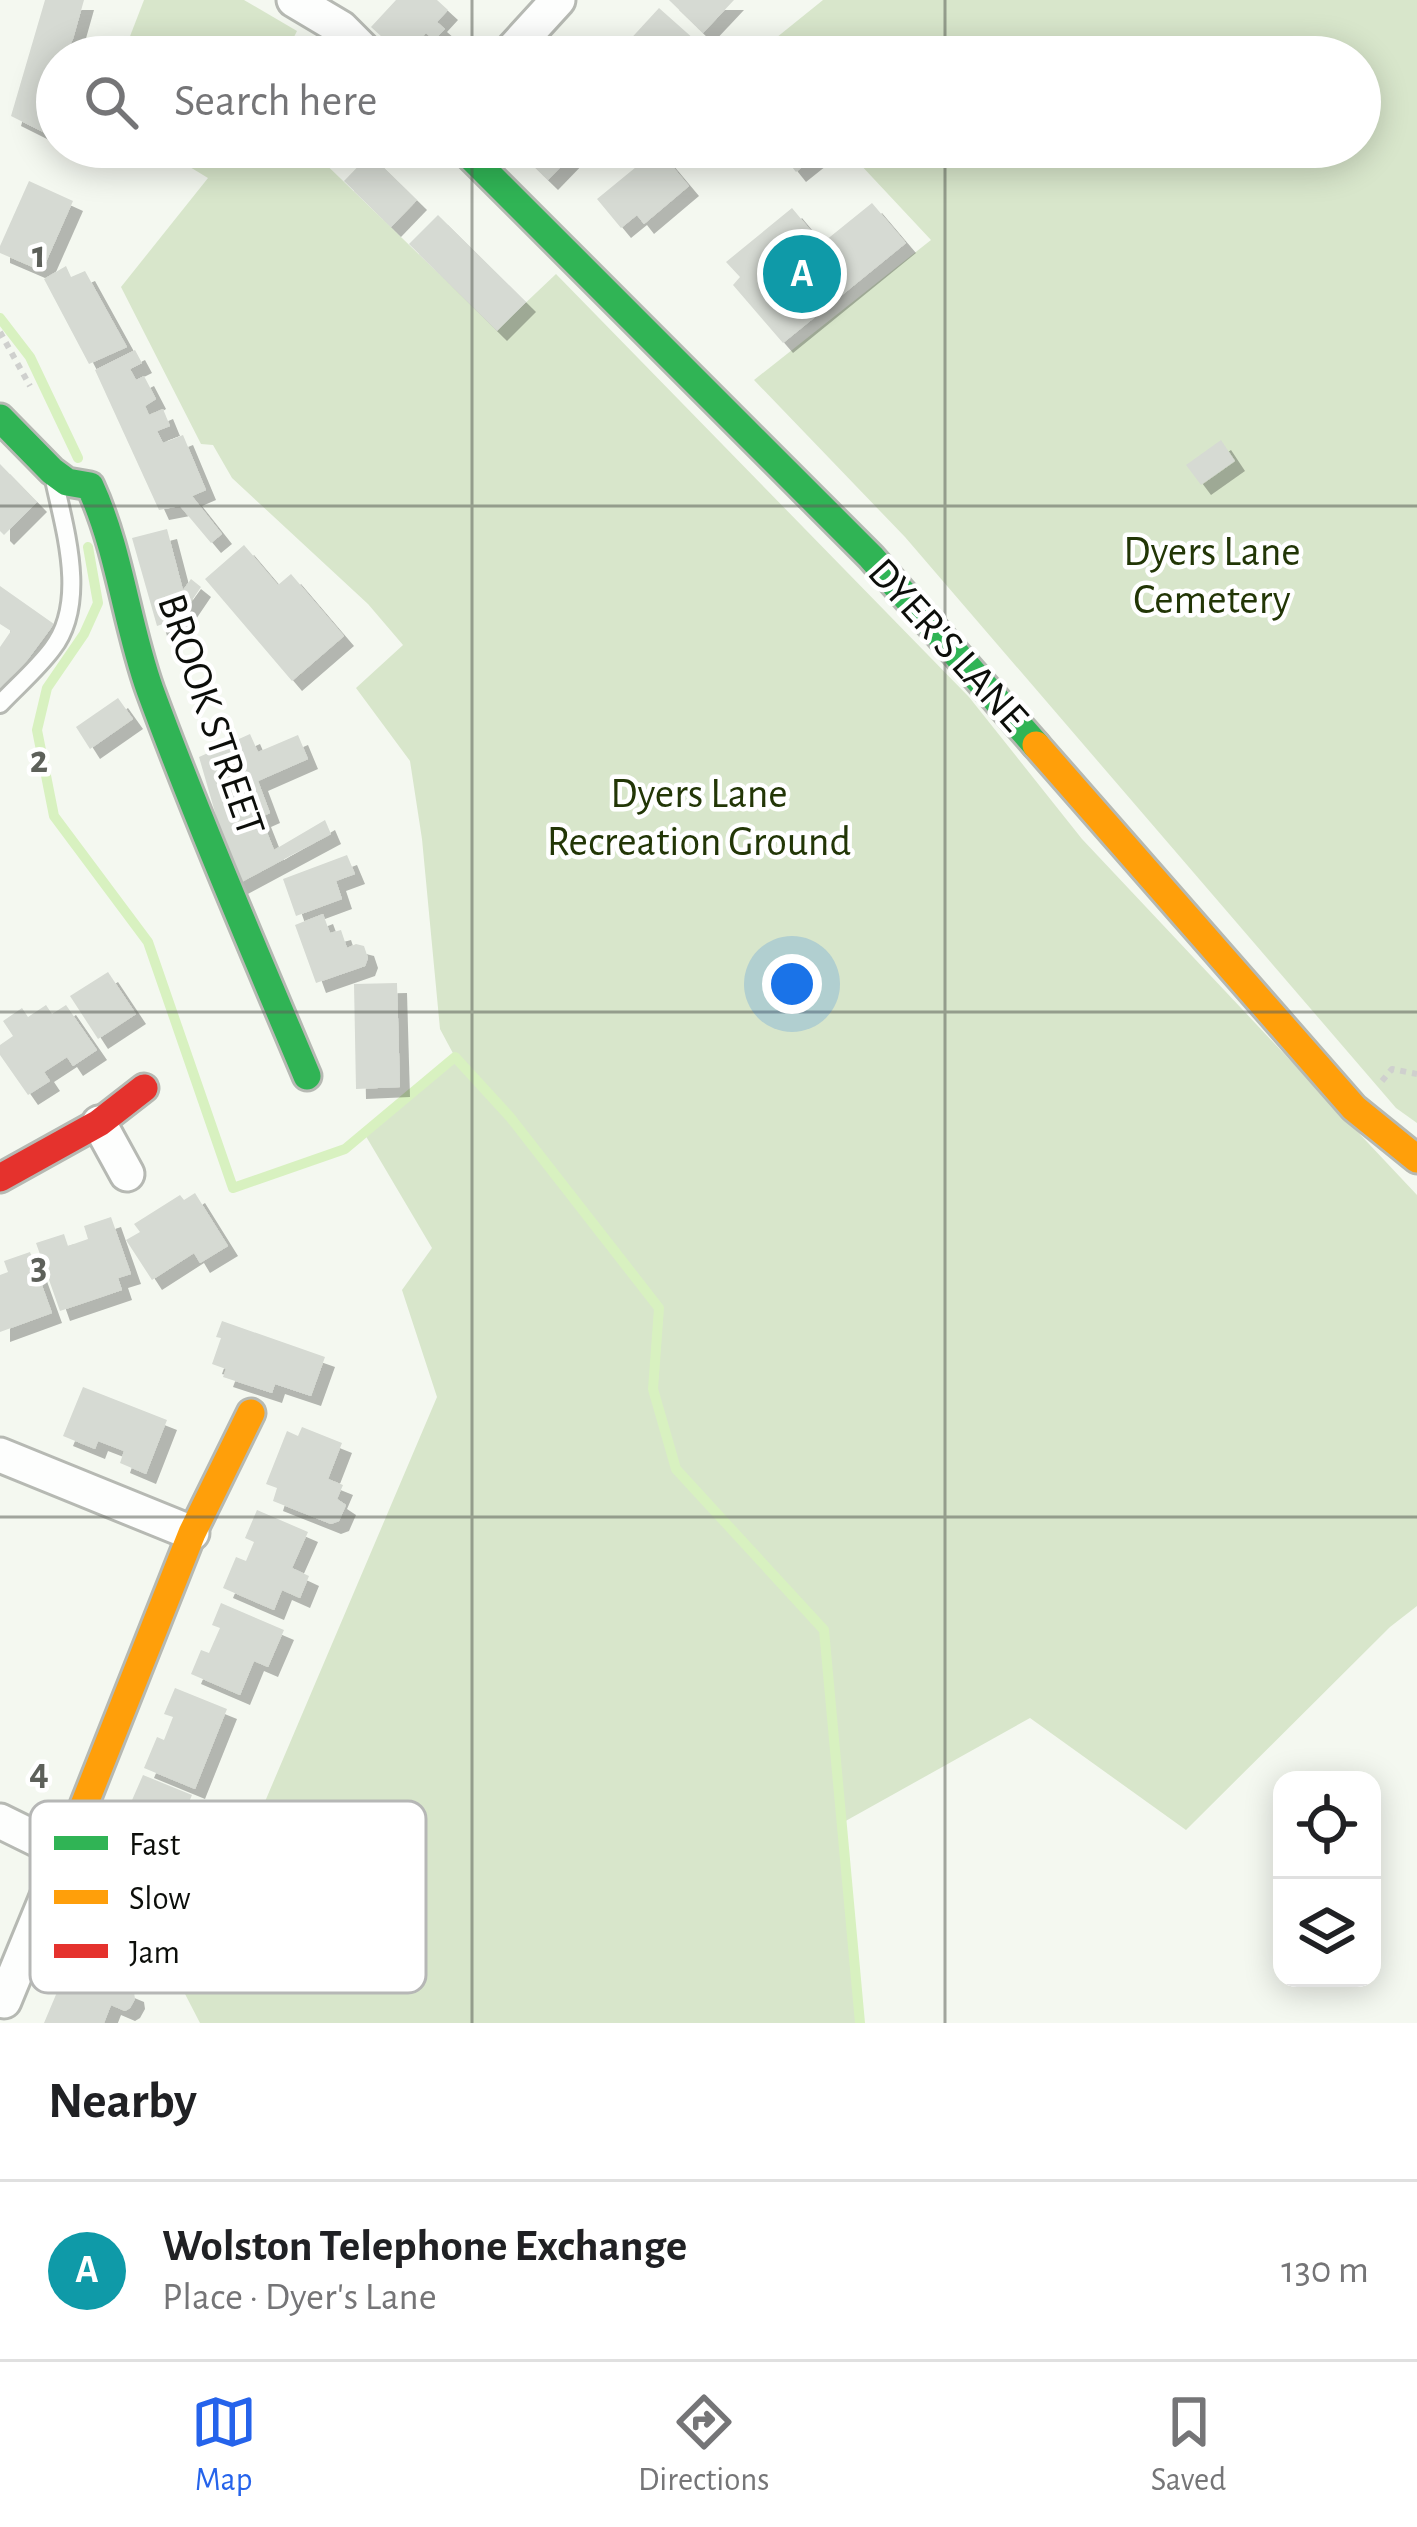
<!DOCTYPE html>
<meta charset="utf-8">
<style>
:root{--surface:#fff;--page:#f6f6f6;--text:#202124;--muted:#757577;--line:#e0e0e0;--accent:#2563eb}
body{margin:0;font-family:"Alegreya Sans",sans-serif;background:var(--page);color:var(--text)}
.controls{position:absolute;right:36px;bottom:36px;display:grid;overflow:hidden;border-radius:24px;box-shadow:0 6px 30px #0003}
.controls button{width:108px;height:108px;display:grid;place-items:center;padding:0;border:0;border-bottom:3px solid var(--line);background:var(--surface);color:var(--text);font:60px sans-serif}
.you{position:absolute;left:792px;top:984px;width:42px;height:42px;margin:-30px;border:9px solid #fff;border-radius:50%;background:#1a73e8;box-shadow:0 0 0 18px #1a73e833}
.badge{display:grid;place-items:center;width:78px;height:78px;border-radius:50%;background:var(--accent);color:#fff;font-size:39px;font-weight:700}
.pin{position:absolute;translate:-50% -50%;border:6px solid #fff;box-shadow:0 3px 12px #0006}
.list{margin:0;padding:0;list-style:none}
h2{display:flex;justify-content:space-between;align-items:center;height:156px;margin:0;padding:0 48px;font-size:51px}
h2 small{font-size:39px;font-weight:400;color:var(--muted)}
.list li{display:grid;grid-template-columns:78px 1fr auto;gap:36px;align-items:center;box-sizing:border-box;height:180px;padding:0 48px;border-top:3px solid var(--line)}
.list b{display:block;font-size:45px;white-space:nowrap}
.list p{margin:0;font-size:39px;white-space:nowrap;color:var(--muted)}
.list em{font-size:39px;font-style:normal;color:var(--muted)}
.icon{flex:none;width:66px;height:66px;fill:none;stroke:currentColor;stroke-width:2;stroke-linecap:round;stroke-linejoin:round}
.map{position:relative;flex:none;width:1417px;height:2023px;overflow:hidden}
.search{position:absolute;background:var(--surface);box-shadow:0 6px 30px #0003;left:36px;right:36px;top:36px;height:132px;display:flex;align-items:center;gap:30px;box-sizing:border-box;padding:0 42px;border-radius:66px;color:var(--muted);font-size:45px}
.sheet{height:336px;background:var(--surface)}
nav{display:flex;justify-content:space-around;align-items:center;box-sizing:border-box;height:168px;border-top:3px solid var(--line);background:var(--surface);font-size:33px;color:var(--muted)}
nav a{display:grid;justify-items:center;gap:6px}
nav .on{color:var(--accent)}
.map>svg:first-child{display:block}
.green{fill:#d8e6cb}
.lines{fill:none;stroke-linecap:round;stroke-linejoin:round}
.stream{stroke:#d8f1c0;stroke-width:10}
.building{fill:#d6dad3;filter:url(#shadow)}
.lane-casing{stroke:#b6b9b3;stroke-width:22}
.street-casing{stroke:#b6b9b3;stroke-width:39}
.fast-casing{stroke:#b6b9b3;stroke-width:33}
.slow-casing{stroke:#b6b9b3;stroke-width:33}
.jam-casing{stroke:#b6b9b3;stroke-width:33}
.path{stroke:#cfd0ce;stroke-width:6;stroke-dasharray:6 6;stroke-linecap:butt}
.lane{stroke:#fdfefd;stroke-width:16}
.street{stroke:#fdfefd;stroke-width:33}
.fast{stroke:#30b455;stroke-width:27}
.slow{stroke:#ff9f0a;stroke-width:27}
.jam{stroke:#e5322d;stroke-width:27}
.grid{fill:none;stroke:#5d605a;stroke-width:3;stroke-opacity:0.55}
.labels{text-anchor:middle;dominant-baseline:central;stroke-width:9;stroke-linejoin:round;paint-order:stroke}
.park-label{font-size:42px;fill:#223606;stroke:#fff}
.street-label{font-size:42px;fill:#0c0e0a;stroke:#fff}
.key{fill:#fff;stroke:#b6b7b6;stroke-width:3}
.key-label{font-size:33px;fill:#0c0e0a}
.grid-label{font-size:39px;text-anchor:middle;font-weight:bold;fill:#5d605a;stroke:#fff;stroke-width:9;stroke-linejoin:round;paint-order:stroke}
</style>
<div class="map">
<svg width="1417" height="2023" viewBox="0 0 1417 2023">
<defs>
<filter id="shadow"><feDropShadow dx="10" dy="10" stdDeviation="0" flood-color="#0004"/></filter>
</defs>
<rect width="100%" height="100%" fill="#f4f8f0"/>
<g class="green">
<polygon points="144,0 244,0 297,31 284,57 122,57"/>
<polygon points="823,0 1417,0 1417,1123 1396,1108 905,537 754,380 931,240 844,147 1360,147 1360,57 759,57 756,54"/>
<polygon points="157,147 308,147 497,330 556,274 969,697 1082,839 1417,1195 1417,1606 1390,1627 1186,1830 1030,1718 842,1823 860,2023 200,2023 184,1992 437,1397 402,1290 432,1248 364,1133 455,1057 440,1029 422,839 410,761 356,688 403,645 368,604 232,478 213,445 201,444 121,287 208,178"/>
</g>
<g class="lines">
<g class="stream">
<polyline points="0,318 30,357 78,458"/>
<polyline points="88,547 98,603 84,634 47,688 37,730 54,816 148,942 233,1188 345,1149 455,1057 510,1117 659,1308 653,1389 676,1469 824,1630 860,2023"/>
</g>
</g>
<g class="building">
<polygon points="45,0 84,0 73,39 64,57 57,57 57,139 11,116"/>
<polygon points="396,0 437,0 448,10 437,22 445,29 434,40 426,33 404,57 371,27"/>
<polygon points="669,0 734,0 703,33"/>
<polygon points="659,8 695,40 680,57 638,57 625,45"/>
<polygon points="514,147 580,147 548,180"/>
<polygon points="776,147 809,147 816,156 796,172"/>
<polygon points="658,149 689,186 644,224 637,215 621,228 597,199"/>
<polygon points="370,154 417,200 391,227 344,181"/>
<polygon points="29,181 73,201 42,271 0,253 0,246"/>
<polygon points="872,203 906,243 783,343 733,285 740,277 726,262 792,208 812,232 780,260 789,270"/>
<polygon points="438,215 526,302 497,331 409,244"/>
<polygon points="66,266 71,277 85,271 127,347 89,364 44,279"/>
<polygon points="135,350 142,363 130,369 136,380 144,376 156,399 145,406 149,415 163,409 170,426 157,431 163,443 183,435 206,490 192,496 222,534 211,543 180,506 159,510 95,370"/>
<polygon points="1221,440 1235,461 1201,485 1186,465"/>
<polygon points="0,464 37,502 4,535 0,531"/>
<polygon points="167,529 183,590 191,579 201,587 180,618 157,626 132,538"/>
<polygon points="244,545 278,585 291,574 344,636 292,681 205,579"/>
<polygon points="0,586 54,624 3,693 0,691 0,647 11,631 0,624"/>
<polygon points="118,698 133,719 90,749 76,727"/>
<polygon points="250,734 258,752 298,735 308,759 258,781 270,813 261,817 274,850 325,820 331,834 236,885 199,757"/>
<polygon points="347,855 355,874 336,881 342,899 296,916 283,879"/>
<polygon points="323,914 330,933 341,930 347,948 356,944 364,946 368,958 365,966 316,983 295,925"/>
<polygon points="108,972 136,1014 98,1039 70,996"/>
<polygon points="397,983 400,1087 356,1089 354,984"/>
<polygon points="46,1005 52,1014 66,1005 97,1050 73,1066 67,1057 44,1072 50,1081 28,1095 0,1055 0,1045 13,1036 3,1021 22,1008 28,1017"/>
<polygon points="195,1193 228,1246 200,1263 194,1253 152,1280 126,1240 140,1232 134,1224 180,1195 184,1200"/>
<polygon points="111,1217 131,1274 118,1278 122,1290 60,1311 36,1243 64,1234 68,1246 88,1239 84,1226"/>
<polygon points="30,1252 52,1313 0,1332 0,1275 8,1272 4,1261"/>
<polygon points="222,1321 325,1357 311,1396 275,1384 272,1393 223,1377 226,1369 212,1364 221,1338 216,1337"/>
<polygon points="83,1387 167,1420 146,1474 120,1463 124,1451 98,1441 95,1449 63,1436"/>
<polygon points="302,1427 342,1443 328,1479 343,1485 337,1499 346,1505 339,1521 331,1524 273,1501 277,1488 266,1484 287,1431 298,1436"/>
<polygon points="257,1510 308,1532 292,1568 309,1576 300,1598 282,1590 274,1610 223,1588 236,1557 246,1561 254,1542 245,1538"/>
<polygon points="221,1603 284,1630 268,1667 254,1661 240,1695 191,1674 201,1650 209,1653 220,1628 212,1625"/>
<polygon points="175,1688 227,1709 195,1789 144,1768 157,1737 164,1740 173,1717 164,1714"/>
<polygon points="143,1775 192,1795 173,1839 184,1844 175,1864 164,1860 155,1881 105,1860 117,1830 126,1833 135,1810 129,1807"/>
<polygon points="79,1969 134,1992 135,1999 130,2008 125,2011 111,2005 104,2023 44,2023 63,1978 73,1982"/>
</g>
<g class="lines">
<defs>
<path id="lane" d="M0,704C17,686 37,669 52,649C87,604 66,534 55,484"/>
<g id="street">
<polyline points="294,0 341,28 370,57"/>
<polyline points="506,57 558,0"/>
<polyline points="99,1123 127,1174"/>
<polyline points="0,1455 192,1533"/>
<polyline points="0,1821 65,1853 4,2001"/>
</g>
<g id="fast">
<polyline points="461,147 871,557 1036,745"/>
<path d="M0,418L52,471L67,482L90,486C120,551 126,623 150,690C198,820 253,948 307,1076"/>
</g>
<g id="slow">
<polyline points="1036,745 1354,1108 1417,1159"/>
<polyline points="65,1853 192,1533 251,1413"/>
</g>
<polyline id="jam" points="0,1178 99,1123 144,1088"/>
</defs>
<use href="#lane" class="lane-casing"/>
<use href="#street" class="street-casing"/>
<use href="#fast" class="fast-casing"/>
<use href="#slow" class="slow-casing"/>
<use href="#jam" class="jam-casing"/>
<g class="path">
<polyline points="0,332 30,386"/>
<polyline points="1382,1081 1392,1069 1417,1074"/>
</g>
<use href="#lane" class="lane"/>
<use href="#street" class="street"/>
<use href="#fast" class="fast"/>
<use href="#slow" class="slow"/>
<use href="#jam" class="jam"/>
</g>
<path class="grid" d="M472,0V57M945,0V57M472,147V2023M945,147V2023M0,506H1417M0,1012H1417M0,1517H1417"/>
<g class="labels">
<g class="park-label">
<text x="1212" y="552">Dyers Lane<tspan x="1212" dy="48">Cemetery</tspan></text>
<text x="699" y="794">Dyers Lane<tspan x="699" dy="48">Recreation Ground</tspan></text>
</g>
<g class="street-label">
<text transform="translate(948 645) rotate(48)">DYER'S LANE</text>
<text transform="translate(211 715) rotate(71)">BROOK STREET</text>
</g>
</g>
<rect x="30" y="1801" width="396" height="192" rx="18" class="key"/>
<rect x="54" y="1836" width="54" height="14" fill="#30b455"/>
<rect x="54" y="1890" width="54" height="14" fill="#ff9f0a"/>
<rect x="54" y="1944" width="54" height="14" fill="#e5322d"/>
<g class="key-label">
<text x="129" y="1855">Fast</text>
<text x="129" y="1909">Slow</text>
<text x="129" y="1963">Jam</text>
</g>
<g class="grid-label">
<text x="39" y="267">1</text>
<text x="39" y="772">2</text>
<text x="39" y="1278">3</text>
<text x="39" y="1784">4</text>
</g>
</svg>
<div class="controls">
<button><svg class="icon" aria-label="locate" viewBox="0 0 24 24"><circle cx="12" cy="12" r="6"/><path d="M12 2v4M12 18v4M2 12h4M18 12h4"/></svg></button>
<button><svg class="icon" aria-label="layers" viewBox="0 0 24 24"><path d="M12 4l9 5-9 5-9-5zM3 14l9 5 9-5"/></svg></button>
</div>
<div class="you"></div>
<div class="pin badge" style="left:802px;top:274px;background:#0f9aa8">A</div>
<div class="search"><svg class="icon" aria-label="search" viewBox="0 0 24 24"><circle cx="10" cy="10" r="6"/><path d="M15 15l6 6"/></svg>Search here</div>
</div>
<section class="sheet">
<h2>Nearby<small></small></h2>
<ul class="list">
<li><span class="badge" style="background:#0f9aa8">A</span><div><b>Wolston Telephone Exchange</b><p>Place · Dyer's Lane</p></div><em>130 m</em></li>
</ul>
</section>
<nav>
<a class="on"><svg class="icon" aria-label="map" viewBox="0 0 24 24"><path d="M3 6l6-2 6 2 6-2v14l-6 2-6-2-6 2zM9 4v14M15 6v14"/></svg>Map</a>
<a><svg class="icon" aria-label="directions" viewBox="0 0 24 24"><path d="M12 3l9 9-9 9-9-9zM9 14v-3h6M13 9l2 2-2 2"/></svg>Directions</a>
<a><svg class="icon" aria-label="saved" viewBox="0 0 24 24"><path d="M7 4h10v16l-5-4-5 4z"/></svg>Saved</a>
</nav>
